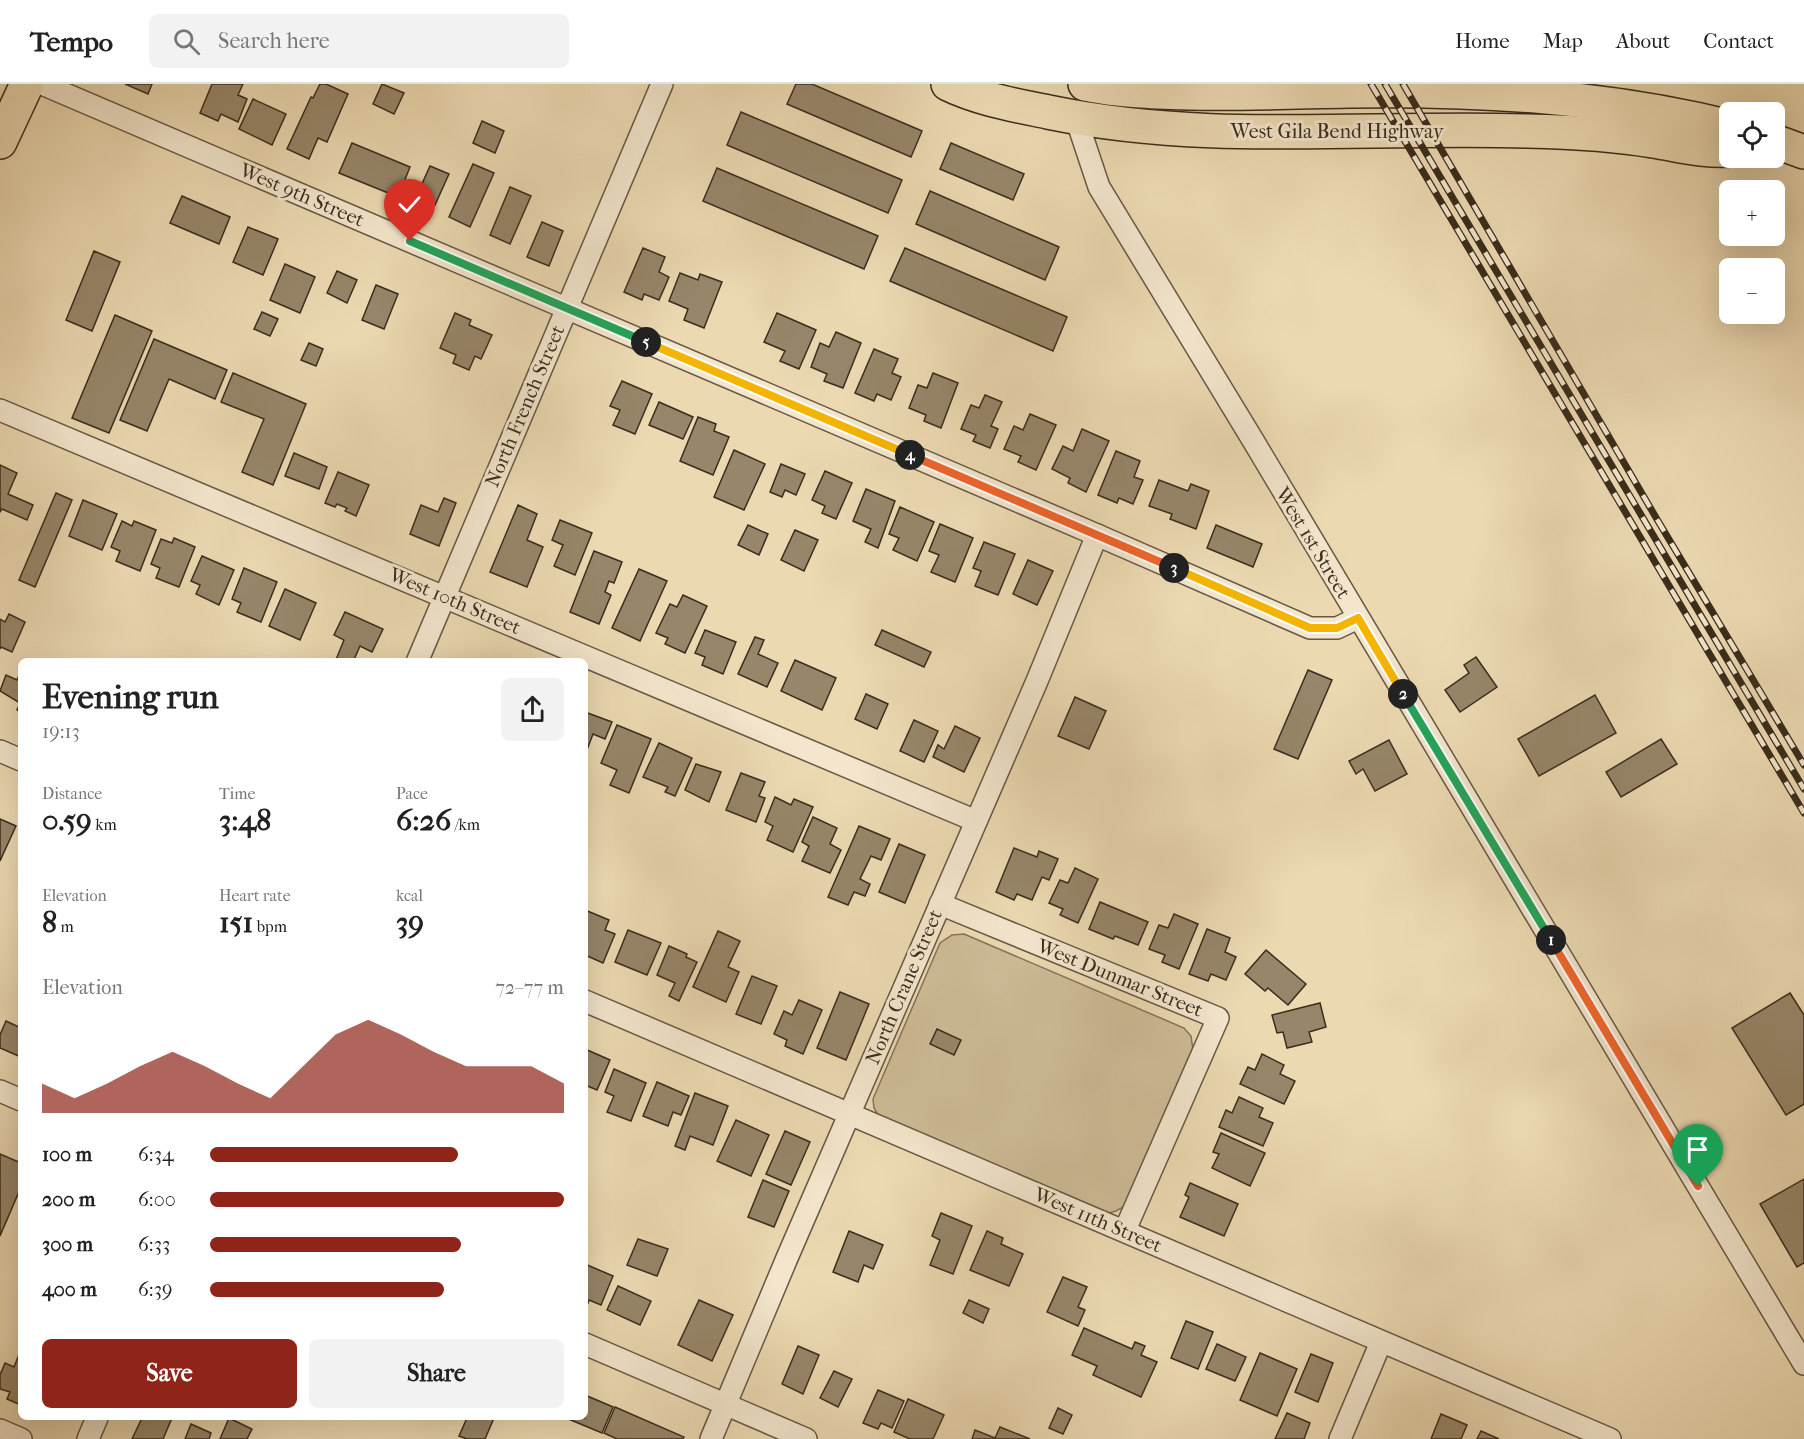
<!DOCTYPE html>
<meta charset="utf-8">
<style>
:root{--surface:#fff;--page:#f2f2f2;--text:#222;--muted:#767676;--line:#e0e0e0;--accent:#8f2418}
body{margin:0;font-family:"IM FELL French Canon",serif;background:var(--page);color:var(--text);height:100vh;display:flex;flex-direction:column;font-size:22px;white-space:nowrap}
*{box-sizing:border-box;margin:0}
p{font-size:20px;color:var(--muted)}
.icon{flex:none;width:33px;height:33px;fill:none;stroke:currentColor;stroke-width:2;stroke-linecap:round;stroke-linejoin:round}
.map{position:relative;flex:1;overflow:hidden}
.drawer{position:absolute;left:18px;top:574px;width:570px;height:762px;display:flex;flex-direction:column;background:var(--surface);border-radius:9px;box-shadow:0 6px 24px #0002}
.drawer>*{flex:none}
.fabs{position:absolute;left:1719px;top:18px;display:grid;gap:12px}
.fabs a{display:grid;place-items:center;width:66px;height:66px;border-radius:9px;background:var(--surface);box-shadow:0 6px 24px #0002;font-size:30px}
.pin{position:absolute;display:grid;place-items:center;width:51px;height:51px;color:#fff;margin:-62px -26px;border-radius:50% 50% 50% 0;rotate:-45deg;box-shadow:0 0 6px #0007}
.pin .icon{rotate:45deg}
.km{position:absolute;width:30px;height:30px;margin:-15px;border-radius:50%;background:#222;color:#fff;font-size:16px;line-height:30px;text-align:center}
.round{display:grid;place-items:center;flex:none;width:63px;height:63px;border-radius:9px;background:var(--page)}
.headline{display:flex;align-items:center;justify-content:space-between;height:102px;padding:0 24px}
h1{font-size:33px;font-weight:700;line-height:45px}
.metrics{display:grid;grid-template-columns:repeat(3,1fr);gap:9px;height:102px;padding:6px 24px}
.metrics div{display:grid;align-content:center}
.metrics b{font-size:30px;font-weight:700}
.metrics small{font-size:16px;font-weight:400}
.metrics p{font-size:16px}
.chart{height:168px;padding:12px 24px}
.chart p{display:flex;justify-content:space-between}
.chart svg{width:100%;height:108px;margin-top:6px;fill:var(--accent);opacity:.7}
.button{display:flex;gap:12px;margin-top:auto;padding:12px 24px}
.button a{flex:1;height:69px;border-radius:9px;background:var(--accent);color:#fff;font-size:24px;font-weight:700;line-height:69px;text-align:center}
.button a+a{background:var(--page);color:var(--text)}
ul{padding:0 24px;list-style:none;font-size:20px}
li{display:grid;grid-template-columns:96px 72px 1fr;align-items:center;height:45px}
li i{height:15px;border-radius:8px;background:var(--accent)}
header{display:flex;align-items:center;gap:36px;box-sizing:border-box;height:84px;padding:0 30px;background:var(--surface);border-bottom:2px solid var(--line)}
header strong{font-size:28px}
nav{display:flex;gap:33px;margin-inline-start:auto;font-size:21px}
.search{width:420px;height:54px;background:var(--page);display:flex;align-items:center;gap:15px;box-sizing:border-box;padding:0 21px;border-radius:9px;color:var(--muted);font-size:22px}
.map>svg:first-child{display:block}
.green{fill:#cebc98;stroke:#84745a;stroke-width:1.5}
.building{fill:#97866a;stroke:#3a2d1c;stroke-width:1.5}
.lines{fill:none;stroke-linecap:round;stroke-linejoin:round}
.minor-casing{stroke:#665842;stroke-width:24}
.primary-casing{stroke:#3a2d1c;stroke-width:36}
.minor{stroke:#f3e6cd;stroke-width:21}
.primary{stroke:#ecd9b2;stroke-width:33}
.rail-casing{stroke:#3a2d1c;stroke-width:7}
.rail{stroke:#f3e6cd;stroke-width:4.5;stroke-dasharray:14;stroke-linecap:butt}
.split-1-casing{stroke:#fff;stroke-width:12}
.split-2-casing{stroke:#fff;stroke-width:12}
.split-3-casing{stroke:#fff;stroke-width:12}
.split-4-casing{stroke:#fff;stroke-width:12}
.split-5-casing{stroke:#fff;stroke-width:12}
.split-6-casing{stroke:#fff;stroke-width:12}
.split-1{stroke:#f0652b;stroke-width:8}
.split-2{stroke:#22a559;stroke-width:8}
.split-3{stroke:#f5b400;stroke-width:8}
.split-4{stroke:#f0652b;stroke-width:8}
.split-5{stroke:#f5b400;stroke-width:8}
.split-6{stroke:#22a559;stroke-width:8}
.labels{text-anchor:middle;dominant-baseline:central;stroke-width:6;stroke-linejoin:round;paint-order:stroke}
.street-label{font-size:20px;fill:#3a2d1c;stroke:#f3e6cd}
</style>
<header>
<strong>Tempo</strong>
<div class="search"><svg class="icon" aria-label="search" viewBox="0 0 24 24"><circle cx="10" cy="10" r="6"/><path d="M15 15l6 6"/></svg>Search here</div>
<nav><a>Home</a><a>Map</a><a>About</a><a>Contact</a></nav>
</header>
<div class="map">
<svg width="1804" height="1355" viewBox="0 0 1804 1355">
<rect width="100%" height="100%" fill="#ecd9b2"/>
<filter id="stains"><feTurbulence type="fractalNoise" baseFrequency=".00333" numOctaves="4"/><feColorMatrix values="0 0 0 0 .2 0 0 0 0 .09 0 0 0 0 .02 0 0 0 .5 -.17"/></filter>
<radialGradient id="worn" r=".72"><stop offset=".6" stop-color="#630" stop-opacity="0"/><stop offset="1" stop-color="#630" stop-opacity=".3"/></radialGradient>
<path class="green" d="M964 850 1184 944 1191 952 1193 966 1125 1122 1116 1127 1106 1130 880 1034 874 1024 873 1015 940 859 952 851Z"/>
<g class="building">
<path d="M125 0H152L148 10Z"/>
<path d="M212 0H243L238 11 247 15 238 38 221 30 218 37 200 29Z"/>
<path d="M320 0H326L348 10 327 58 318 54 309 75 287 65 311 13 313 14Z"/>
<path d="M382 0 404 9 394 30 373 20Z"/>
<path d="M796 0H812L922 47 911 73 787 20Z"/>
<path d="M253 15 286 30 272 61 239 45Z"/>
<path d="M741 28 902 96 888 129 727 61Z"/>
<path d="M482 37 504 47 495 69 473 59Z"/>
<path d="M352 59 410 83 398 113 339 89Z"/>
<path d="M951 59 1024 90 1013 116 940 85Z"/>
<path d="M473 80 494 89 470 143 449 133Z"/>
<path d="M430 82 449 90 435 121 416 113Z"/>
<path d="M717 84 878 152 864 185 703 117Z"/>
<path d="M510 103 531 112 510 160 490 151Z"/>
<path d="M930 107 1059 163 1045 196 916 140Z"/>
<path d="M182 112 230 133 219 160 170 139Z"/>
<path d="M542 138 563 147 549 182 527 173Z"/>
<path d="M248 143 278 155 263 191 233 178Z"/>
<path d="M643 164 665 173 659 188 669 193 659 216 644 210 642 216 624 208Z"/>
<path d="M905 164 1067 233 1053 267 890 197Z"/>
<path d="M94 167 120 178 92 247 66 236Z"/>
<path d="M285 180 315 193 300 229 270 216Z"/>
<path d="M337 187 357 196 347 219 327 209Z"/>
<path d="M680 189 698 196 700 190 722 198 704 244 684 236 688 225 669 217Z"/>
<path d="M376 201 398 210 384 245 362 236Z"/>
<path d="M262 228 278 235 270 252 254 245Z"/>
<path d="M455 229 471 236 469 241 492 251 481 275 475 272 469 286 453 279 456 271 440 264Z"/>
<path d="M777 229 816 246 799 285 780 277 785 267 764 258Z"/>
<path d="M115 231 152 247 109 349 72 334Z"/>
<path d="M836 248 861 259 843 304 824 297 827 290 811 283 820 259 829 263Z"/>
<path d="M154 255 227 286 215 315 169 295 147 347 120 336Z"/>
<path d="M309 259 323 265 316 282 301 276Z"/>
<path d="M874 265 898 275 892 289 901 293 891 316 877 310 874 317 855 309Z"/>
<path d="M233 289 306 320 273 401 242 388 264 335 221 318Z"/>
<path d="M933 289 958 299 941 344 924 337 926 331 909 324 918 301 927 304Z"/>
<path d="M622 297 652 310 635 350 613 341 620 326 610 322Z"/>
<path d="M985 311 1002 318 991 342 998 345 990 364 973 357 976 351 961 345 971 321 979 324Z"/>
<path d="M659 318 693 333 683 355 649 341Z"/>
<path d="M1030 330 1056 341 1036 386 1018 378 1021 372 1004 365 1014 342 1023 346Z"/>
<path d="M698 333 716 340 714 347 729 353 713 391 680 377Z"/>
<path d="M1082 345 1109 357 1086 408 1068 399 1070 394 1052 385 1063 362 1073 367Z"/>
<path d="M734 366 765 380 744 426 714 413Z"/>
<path d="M1116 367 1140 377 1134 393 1143 396 1133 420 1119 414 1117 419 1098 411Z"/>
<path d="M294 369 327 383 319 405 285 392Z"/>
<path d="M781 380 805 390 796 411 785 406 782 413 770 408Z"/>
<path d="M0 381 17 389 8 410 33 421 27 436 2 425 0 428Z"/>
<path d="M825 387 852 399 836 435 822 429 825 422 812 416Z"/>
<path d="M338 388 369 401 356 432 345 427 347 424 337 420 335 423 325 419Z"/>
<path d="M1159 396 1188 407 1191 400 1209 407 1196 445 1170 435 1172 430 1149 422Z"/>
<path d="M866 405 895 417 878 464 865 458 871 445 853 437Z"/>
<path d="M56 409 72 416 35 503 19 496Z"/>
<path d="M444 414 456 419 439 462 410 450 421 421 438 428Z"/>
<path d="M83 416 117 430 102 466 69 452Z"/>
<path d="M518 421 537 430 527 456 543 463 527 503 490 488Z"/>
<path d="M900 423 934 438 917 477 893 466 899 454 889 450Z"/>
<path d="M560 436 592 449 575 491 554 482 563 461 552 456Z"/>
<path d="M122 437 132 442 134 437 156 446 140 487 116 477 120 467 111 463Z"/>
<path d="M940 440 973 454 955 498 931 488 939 471 929 467Z"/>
<path d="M748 441 768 450 759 471 738 461Z"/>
<path d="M1216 441 1262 460 1253 483 1207 464Z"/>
<path d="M795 446 818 456 804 487 781 476Z"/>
<path d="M174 454 195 463 179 503 156 494 160 484 151 480 161 455 172 459Z"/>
<path d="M984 458 1015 470 998 511 975 502 981 487 973 484Z"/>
<path d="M594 467 622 478 614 499 609 497 605 508 611 511 599 540 570 528Z"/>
<path d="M202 472 234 486 219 521 196 510 200 501 191 497Z"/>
<path d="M1028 476 1053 487 1037 521 1013 510Z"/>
<path d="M244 484 277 498 261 538 237 528 241 519 232 515Z"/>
<path d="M639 485 667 497 640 557 612 544Z"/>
<path d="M285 505 316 519 300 556 269 542Z"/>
<path d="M683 511 707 522 685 569 665 560 668 554 656 549 670 520 677 523Z"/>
<path d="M345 528 383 545 372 568 360 562 353 578H335L344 556 334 551Z"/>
<path d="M9 530 25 538 12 568 1 563 0 565V535L5 538Z"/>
<path d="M705 546 736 558 723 590 702 581 705 573 695 569Z"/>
<path d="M882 546 931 568 924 583 875 561Z"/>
<path d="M755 553 764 556 758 570 778 579 767 603 738 590Z"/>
<path d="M1476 573 1497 603 1460 628 1445 606 1469 589 1464 581Z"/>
<path d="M795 576 836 594 822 626 781 607Z"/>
<path d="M1308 586 1332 596 1298 675 1274 665Z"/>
<path d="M20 589H21V628L17 626 20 619 0 607 6 591 17 596Z"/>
<path d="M866 610 888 620 877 645 855 635Z"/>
<path d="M1595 611 1616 649 1539 692 1518 655Z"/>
<path d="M1075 613 1106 627 1089 665 1058 652Z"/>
<path d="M585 628 612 638 605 655 593 650 585 671Z"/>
<path d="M914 636 938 647 924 678 900 667Z"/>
<path d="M617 641 651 655 629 709 610 701 617 686 601 679Z"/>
<path d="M955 642 980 654 964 688 933 673 938 661 944 665Z"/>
<path d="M1661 655 1677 680 1621 713 1606 688Z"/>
<path d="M1389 656 1407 690 1375 707 1363 685 1356 690 1349 677Z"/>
<path d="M659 659 692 674 675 712 665 708 668 703 643 693Z"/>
<path d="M696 680 721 688 709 718 685 706Z"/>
<path d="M741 689 765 698 759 712 765 714 756 738 726 726Z"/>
<path d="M775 713 791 721 794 715 813 723 793 768 767 756 773 742 765 738Z"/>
<path d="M813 733 837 744 830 760 841 766 830 789 802 777 809 762 802 758Z"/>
<path d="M0 735 16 742 0 777Z"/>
<path d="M859 742 890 755 881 776 871 772 860 795 870 800 865 812 854 808 848 821 828 813Z"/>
<path d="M899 760 925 771 905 819 879 808Z"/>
<path d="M1014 764 1037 773 1039 767 1058 775 1049 796 1042 793 1032 816 1017 810 1014 816 996 808Z"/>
<path d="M1075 784 1098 795 1078 839 1060 831 1063 825 1049 819 1060 796 1068 799Z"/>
<path d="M1100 818 1148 838 1138 861 1115 852 1113 855 1089 845Z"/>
<path d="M585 826 609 836 605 846 615 850 603 879 585 871Z"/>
<path d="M1174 830 1198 840 1179 885 1162 878 1165 871 1149 865 1159 841 1168 844Z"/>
<path d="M1207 845 1230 854 1225 868 1236 873 1226 896 1211 890 1208 897 1189 890Z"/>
<path d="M628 846 661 859 647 891 615 878Z"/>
<path d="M718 847 740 857 728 883 739 888 726 918 693 903Z"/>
<path d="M669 862 687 870 686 873 697 878 679 917 669 912 675 899 657 891Z"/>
<path d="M1266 866 1306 900 1288 921 1268 904 1265 907 1245 890Z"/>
<path d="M752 892 777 902 761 940 736 930Z"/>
<path d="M840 908 869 920 846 976 817 964Z"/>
<path d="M1790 909 1804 931V1020L1786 1031 1732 944Z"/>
<path d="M799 916 822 926 803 970 785 962 787 956 774 950 784 927 792 931Z"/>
<path d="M1320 919 1326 943 1309 948 1312 958 1287 964 1283 948 1277 949 1272 931Z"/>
<path d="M6 937 21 944V973L0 964V951Z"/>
<path d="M937 945 961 956 954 971 930 960Z"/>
<path d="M585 965 610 976 597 1006 585 1001Z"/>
<path d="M1262 970 1284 981 1280 990 1295 997 1284 1020 1240 1000 1248 983 1255 986Z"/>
<path d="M614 985 646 999 631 1037 607 1028 614 1012 605 1008Z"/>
<path d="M657 998 689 1012 681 1031 673 1028 668 1042 643 1032Z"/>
<path d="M695 1009 728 1022 713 1061 690 1052 685 1066 675 1062Z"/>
<path d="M1239 1013 1263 1024 1259 1033 1273 1039 1263 1062 1219 1043 1226 1026 1232 1029Z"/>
<path d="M736 1036 769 1051 751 1092 717 1077Z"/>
<path d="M785 1047 810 1058 791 1101 766 1090Z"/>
<path d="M1221 1049 1265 1069 1250 1102 1212 1084 1219 1070 1213 1068Z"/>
<path d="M0 1070 21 1079V1103L0 1152Z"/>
<path d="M1804 1095V1179L1797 1183 1760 1120Z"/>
<path d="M763 1096 789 1107 774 1143 748 1133Z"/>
<path d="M1190 1099 1238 1120 1224 1152 1180 1133 1189 1113 1185 1111Z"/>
<path d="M941 1129 972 1142 953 1190 930 1181 940 1156 932 1152Z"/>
<path d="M849 1147 883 1161 873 1185 864 1181 858 1198 833 1188Z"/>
<path d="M987 1147 1003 1154 1001 1160 1023 1170 1009 1202 970 1186Z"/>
<path d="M638 1155 668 1165 657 1192 627 1181Z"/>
<path d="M585 1180 613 1192 601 1221 589 1216 588 1219 585 1218Z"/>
<path d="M1063 1193 1087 1203 1078 1223 1085 1226 1078 1242 1047 1228Z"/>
<path d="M618 1202 651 1217 640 1241 607 1226Z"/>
<path d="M699 1216 733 1231 712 1277 678 1261Z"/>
<path d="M969 1216 989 1225 983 1239 963 1229Z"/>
<path d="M1186 1237 1213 1248 1198 1285 1171 1274Z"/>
<path d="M1084 1244 1132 1265 1135 1258 1145 1262 1141 1271 1157 1278 1141 1313 1093 1291 1097 1282 1072 1271Z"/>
<path d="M1217 1260 1246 1273 1235 1297 1206 1285Z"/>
<path d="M798 1262 819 1271 803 1310 782 1300Z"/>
<path d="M20 1268 21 1269V1321L7 1315 10 1308 0 1305V1291L5 1279 14 1283Z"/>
<path d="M1260 1269 1297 1285 1277 1332 1240 1316Z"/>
<path d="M1311 1270 1333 1279 1318 1318 1295 1308Z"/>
<path d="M834 1287 852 1295 838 1323 820 1314Z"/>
<path d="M878 1306 904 1317 892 1344 881 1339 878 1345 863 1339Z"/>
<path d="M585 1311 613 1323 602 1349 566 1334H585Z"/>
<path d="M908 1315 944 1331 933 1355H910L894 1348Z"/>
<path d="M615 1323 684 1353 683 1355H617L604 1349Z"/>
<path d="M1058 1324 1072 1331 1063 1350 1049 1344Z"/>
<path d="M1287 1329 1310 1339 1304 1355H1275Z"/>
<path d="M1441 1330 1467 1341 1461 1355H1431Z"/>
<path d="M142 1334H172L163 1355H132Z"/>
<path d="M229 1334 252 1345 247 1355H220Z"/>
<path d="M467 1334H494L485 1355H467L459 1352Z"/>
<path d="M191 1340 211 1349 209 1355H185Z"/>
<path d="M1000 1343 1030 1355H972L975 1346 995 1354Z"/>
<path d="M1481 1347 1499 1355H1477Z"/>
</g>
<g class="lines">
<defs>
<g id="minor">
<path d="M42 0 1097 451 1310 544H1337L1358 534"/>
<path d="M1076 34 1099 103 1254 358 1804 1280"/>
<path d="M0 326 976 737"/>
<path d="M417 578 662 0"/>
<path d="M0 667 21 676"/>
<path d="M940 820 1218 934 1125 1146"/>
<path d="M585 917 1610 1355"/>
<path d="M0 1007 21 1016"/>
<path d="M585 1260 806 1355"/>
<path d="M0 1346 21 1355"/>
<path d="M88 1355 97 1334"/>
<path d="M711 1355 787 1174 1037 597 1097 451"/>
<path d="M1340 1355 1381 1258"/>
</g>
<g id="primary">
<path d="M948 0C979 15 1014 21 1048 28 1206 61 1367 42 1527 47 1569 48 1612 50 1653 57 1679 61 1704 68 1730 66"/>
<path d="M1085 0C1119 7 1155 8 1189 9 1243 10 1296 8 1349 7 1476 5 1606 12 1730 43"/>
<path d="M1774 57 1804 68"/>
<path d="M0 58 27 0"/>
</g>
</defs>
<use href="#minor" class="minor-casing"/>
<use href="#primary" class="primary-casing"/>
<use href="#minor" class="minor"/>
<use href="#primary" class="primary"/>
<defs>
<g id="rail">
<path d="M1371 0 1804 729"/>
<path d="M1385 0 1804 705"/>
<path d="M1403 0 1658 437 1804 681"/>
</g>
</defs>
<use href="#rail" class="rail-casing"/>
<use href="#rail" class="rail"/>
</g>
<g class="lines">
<defs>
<path id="split-1" d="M1551 856 1698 1102"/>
<path id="split-2" d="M1403 610 1551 856"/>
<path id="split-3" d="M1174 484 1310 544H1337L1358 534 1403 610"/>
<path id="split-4" d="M910 371 1174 484"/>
<path id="split-5" d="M646 258 910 371"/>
<path id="split-6" d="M410 157 646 258"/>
</defs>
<use href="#split-1" class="split-1-casing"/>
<use href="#split-2" class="split-2-casing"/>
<use href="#split-3" class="split-3-casing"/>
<use href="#split-4" class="split-4-casing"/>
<use href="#split-5" class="split-5-casing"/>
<use href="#split-6" class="split-6-casing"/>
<use href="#split-1" class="split-1"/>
<use href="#split-2" class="split-2"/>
<use href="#split-3" class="split-3"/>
<use href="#split-4" class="split-4"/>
<use href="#split-5" class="split-5"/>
<use href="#split-6" class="split-6"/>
</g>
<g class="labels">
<g class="street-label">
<text x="1337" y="47">West Gila Bend Highway</text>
<text transform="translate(302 111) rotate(23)">West 9th Street</text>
<text transform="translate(525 322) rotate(-67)">North French Street</text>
<text transform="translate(1313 459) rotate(59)">West 1st Street</text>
<text transform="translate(455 517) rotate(23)">West 10th Street</text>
<text transform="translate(1120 894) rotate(22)">West Dunmar Street</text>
<text transform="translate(904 903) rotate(-67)">North Crane Street</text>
<text transform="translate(1098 1136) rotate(23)">West 11th Street</text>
</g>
</g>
<rect width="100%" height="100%" filter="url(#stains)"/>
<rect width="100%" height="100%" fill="url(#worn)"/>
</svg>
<div class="fabs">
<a><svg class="icon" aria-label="locate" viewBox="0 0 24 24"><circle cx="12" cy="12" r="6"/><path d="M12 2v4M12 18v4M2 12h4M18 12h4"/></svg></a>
<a>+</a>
<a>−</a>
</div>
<div class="pin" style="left:1698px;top:1102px;background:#1e9e55"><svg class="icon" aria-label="arrive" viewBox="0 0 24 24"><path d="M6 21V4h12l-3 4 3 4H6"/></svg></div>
<div class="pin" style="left:410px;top:157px;background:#d93025"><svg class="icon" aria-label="check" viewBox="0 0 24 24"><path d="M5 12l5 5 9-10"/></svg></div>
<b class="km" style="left:1551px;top:856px">1</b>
<b class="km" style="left:1403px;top:610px">2</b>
<b class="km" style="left:1174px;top:484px">3</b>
<b class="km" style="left:910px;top:371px">4</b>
<b class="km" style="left:646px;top:258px">5</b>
<section class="drawer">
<div class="headline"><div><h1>Evening run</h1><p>19:13</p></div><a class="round"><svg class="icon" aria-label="share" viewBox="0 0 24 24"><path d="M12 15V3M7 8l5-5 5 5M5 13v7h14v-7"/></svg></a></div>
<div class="metrics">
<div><p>Distance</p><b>0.59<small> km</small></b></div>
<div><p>Time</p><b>3:48</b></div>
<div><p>Pace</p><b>6:26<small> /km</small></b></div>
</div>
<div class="metrics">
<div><p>Elevation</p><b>8<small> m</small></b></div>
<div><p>Heart rate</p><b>151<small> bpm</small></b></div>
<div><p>kcal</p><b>39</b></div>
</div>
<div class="chart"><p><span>Elevation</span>72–77 m</p>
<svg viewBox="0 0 160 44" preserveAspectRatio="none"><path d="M0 44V32L10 38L20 32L30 25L40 19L50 25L60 32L70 38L80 25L90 12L100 6L110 12L120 19L130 25L140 25L150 25L160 32V44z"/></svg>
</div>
<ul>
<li><b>100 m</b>6:34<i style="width:70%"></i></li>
<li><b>200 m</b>6:00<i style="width:100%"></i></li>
<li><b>300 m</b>6:33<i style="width:71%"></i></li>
<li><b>400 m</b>6:39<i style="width:66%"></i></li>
</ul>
<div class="button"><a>Save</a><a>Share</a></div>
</section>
</div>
